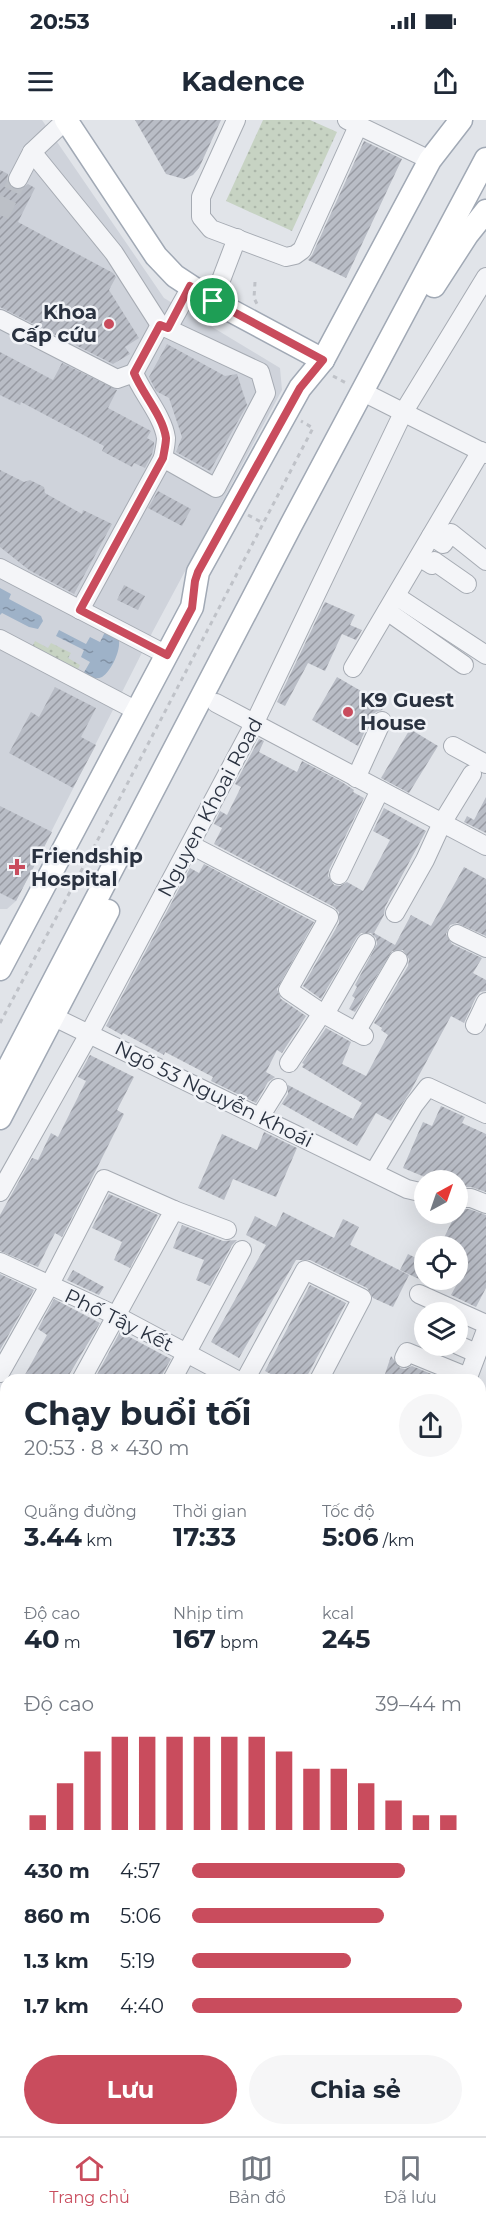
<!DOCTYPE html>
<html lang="vi">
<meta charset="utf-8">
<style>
:root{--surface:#fff;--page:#f6f6f7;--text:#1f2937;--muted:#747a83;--line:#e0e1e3;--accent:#c94c5d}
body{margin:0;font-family:Montserrat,sans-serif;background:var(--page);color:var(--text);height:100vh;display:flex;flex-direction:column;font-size:22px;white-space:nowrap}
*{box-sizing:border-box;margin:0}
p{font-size:20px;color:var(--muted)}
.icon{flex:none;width:33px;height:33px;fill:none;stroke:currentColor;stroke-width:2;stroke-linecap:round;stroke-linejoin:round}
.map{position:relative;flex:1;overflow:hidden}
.details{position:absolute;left:0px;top:1254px;width:486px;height:762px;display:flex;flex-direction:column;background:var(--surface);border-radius:18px 18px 0 0;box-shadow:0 6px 24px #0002}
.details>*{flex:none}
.needle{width:39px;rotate:40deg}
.tools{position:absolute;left:414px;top:1050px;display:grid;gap:12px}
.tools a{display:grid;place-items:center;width:54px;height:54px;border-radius:50%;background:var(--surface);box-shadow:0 6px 24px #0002;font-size:30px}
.pin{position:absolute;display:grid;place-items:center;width:51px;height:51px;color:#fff;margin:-26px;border:3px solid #fff;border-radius:50%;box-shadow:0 2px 6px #0007}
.round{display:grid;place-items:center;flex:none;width:63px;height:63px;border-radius:32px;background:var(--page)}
.summary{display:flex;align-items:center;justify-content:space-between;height:102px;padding:0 24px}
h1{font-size:33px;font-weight:700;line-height:45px}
.figures{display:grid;grid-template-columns:repeat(3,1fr);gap:9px;height:102px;padding:6px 24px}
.figures div{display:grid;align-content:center}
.figures b{font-size:26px;font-weight:700}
.figures small{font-size:16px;font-weight:400}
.figures p{font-size:16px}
.chart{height:168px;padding:12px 24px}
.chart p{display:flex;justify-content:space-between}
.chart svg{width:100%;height:108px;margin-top:6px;stroke:var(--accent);stroke-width:6}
.button{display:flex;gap:12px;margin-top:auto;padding:12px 24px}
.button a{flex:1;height:69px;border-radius:36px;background:var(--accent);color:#fff;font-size:24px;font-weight:700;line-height:69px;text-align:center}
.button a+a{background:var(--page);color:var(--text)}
ul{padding:0 24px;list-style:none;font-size:20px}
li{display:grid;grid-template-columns:96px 72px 1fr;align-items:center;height:45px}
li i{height:15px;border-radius:8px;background:var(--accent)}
.status{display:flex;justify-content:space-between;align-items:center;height:42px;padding:0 30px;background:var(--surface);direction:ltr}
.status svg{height:16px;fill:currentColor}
header{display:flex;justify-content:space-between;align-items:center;height:78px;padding:0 24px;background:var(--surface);font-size:27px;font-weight:700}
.menu{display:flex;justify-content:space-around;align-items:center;height:84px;border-top:2px solid var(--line);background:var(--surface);font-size:16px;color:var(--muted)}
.menu a{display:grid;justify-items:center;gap:3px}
.menu .on{color:var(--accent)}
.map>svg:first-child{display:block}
.built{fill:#cfd3db}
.grass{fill:url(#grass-dots)}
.water{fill:url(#water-ripples)}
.building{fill:url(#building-hatch)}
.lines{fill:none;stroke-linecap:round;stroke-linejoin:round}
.minor-tunnel{stroke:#bcc0c7;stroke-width:18;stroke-dasharray:18 9;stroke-linecap:butt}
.minor-casing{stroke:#a6abb3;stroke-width:20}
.major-casing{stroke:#a1a9b5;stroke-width:25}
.path{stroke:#bfc2c8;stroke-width:3;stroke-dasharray:4.5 4.5;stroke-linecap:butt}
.minor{stroke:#f4f5f8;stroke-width:18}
.major{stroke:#fff;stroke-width:22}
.route-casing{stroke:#fff;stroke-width:12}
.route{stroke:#c94c5d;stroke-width:8}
.poi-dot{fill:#c94c5d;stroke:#f1f3f7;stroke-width:2}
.labels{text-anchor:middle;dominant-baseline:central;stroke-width:5;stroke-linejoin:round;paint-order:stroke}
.poi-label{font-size:20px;font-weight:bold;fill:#2a3240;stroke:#f1f3f7;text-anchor:start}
.street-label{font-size:20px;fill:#2a3240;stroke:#f1f3f7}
</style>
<div class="status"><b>20:53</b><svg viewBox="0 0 49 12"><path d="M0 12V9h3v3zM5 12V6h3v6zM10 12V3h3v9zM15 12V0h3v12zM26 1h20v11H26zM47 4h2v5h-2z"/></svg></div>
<header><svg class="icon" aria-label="menu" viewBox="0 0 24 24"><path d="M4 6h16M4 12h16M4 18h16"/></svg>Kadence<svg class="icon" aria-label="share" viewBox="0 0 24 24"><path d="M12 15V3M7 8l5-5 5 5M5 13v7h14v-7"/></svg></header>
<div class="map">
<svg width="486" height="2016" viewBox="0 0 486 2016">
<defs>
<pattern id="grass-dots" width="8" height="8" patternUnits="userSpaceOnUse" patternTransform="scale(1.5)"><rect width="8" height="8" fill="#c7d3c3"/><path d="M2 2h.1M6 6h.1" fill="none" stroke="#abb6a9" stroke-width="1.8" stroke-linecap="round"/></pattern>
<pattern id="water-ripples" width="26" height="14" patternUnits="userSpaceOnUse" patternTransform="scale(1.5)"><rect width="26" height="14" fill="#9eb2c8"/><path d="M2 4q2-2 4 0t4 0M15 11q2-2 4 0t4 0" fill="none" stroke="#8191a4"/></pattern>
<pattern id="building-hatch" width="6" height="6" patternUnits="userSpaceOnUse" patternTransform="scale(1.5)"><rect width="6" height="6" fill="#b9bdc6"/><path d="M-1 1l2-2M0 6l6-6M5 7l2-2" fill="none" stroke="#979aa2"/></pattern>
</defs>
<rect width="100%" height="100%" fill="#e1e4e9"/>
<path class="built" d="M0 0H42L164 178 280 248 282 270 153 511 16 781 7 789H0Z"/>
<g class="grass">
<path d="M263 0H310L337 12 292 111 226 81Z"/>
<path d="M35 521 48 528 51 523 71 533 68 538 80 545 77 551 32 527Z"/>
</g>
<g class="water">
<path d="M0 468 11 474 9 479 41 496 43 501 38 509 29 507 2 493 0 495Z"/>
<path d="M107 508C111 510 116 513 118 517 123 527 111 552 102 557 96 560 89 557 83 554L90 542 81 537 84 530 56 516 59 510 86 524 90 517 100 522Z"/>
<path d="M486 1595V2016H362L364 2010H480V1610Z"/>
</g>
<g class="building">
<path d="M135 0H221L199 48 193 55 184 59 166 54Z"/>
<path d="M364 21 402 39 346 158 308 140 312 135Z"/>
<path d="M0 50 8 54 7 60 12 69 19 70 28 64 35 68 18 102 113 153 116 157 109 170 139 218 125 227 130 234 113 244 0 187Z"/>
<path d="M167 224 225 256 237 254 247 285 210 351 176 332 182 317 169 278 156 271 149 257Z"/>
<path d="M0 232 53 260 62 243 117 270 108 288 151 311 147 318 154 322V326L152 334 145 348 134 343 132 347 102 331 104 326 21 282 20 285 0 275Z"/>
<path d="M0 350 24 362 30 360 44 367 45 373 82 394 83 390 112 404 74 474 29 450 0 427Z"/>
<path d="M158 371 191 389 182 406 148 388Z"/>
<path d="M124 465 145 476 138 490 117 480Z"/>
<path d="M325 482 355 495 350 505 362 510 356 520 342 514 325 551 308 543 285 586 277 582Z"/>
<path d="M337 557 385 585 382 590 376 592 372 596 358 626 312 600Z"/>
<path d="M55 567 96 588 81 617 96 625 73 668 9 633 31 592 39 597Z"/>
<path d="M410 609 438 626 409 673 381 658Z"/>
<path d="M259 619 264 621 259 632 297 652 302 641 342 662 354 670 353 672 364 678 329 750 328 756 334 765 340 766 347 762 363 771 390 720 373 711 384 688 426 711 385 787 384 795 374 813 395 825 411 795 431 806 464 747 486 759V816L457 803 450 805 446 814 452 824 482 838 473 853 486 860V871L480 872 476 877 464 903 451 896 410 972 391 1001 376 993 357 1026 282 984 276 993 288 974V965L353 999 362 983 302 947 304 944 302 943 326 908 351 922 342 944 366 956 388 915 381 910 382 908 374 903 408 846 409 839 403 830 392 831 355 892 349 889 355 878 352 876 357 867 355 865 377 824 376 818 371 813H361L357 817 321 879 303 866 339 803V792L334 787 214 724 222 708 214 704 220 691 227 695 241 667 235 664Z"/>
<path d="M486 677V713L464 702 467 696 474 700Z"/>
<path d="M0 686 52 712 16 781 0 773Z"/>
<path d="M204 744 314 802 277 869 281 879 306 896 282 933 277 930 266 952 275 957 268 962 256 983 211 961 213 957 165 932 164 935 123 913 122 915 106 906 190 748 199 753Z"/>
<path d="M90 935 134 957 117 990 124 994 94 1054 62 1117 55 1113 38 1147 0 1131V1095L32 1038 38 1040 51 1013 58 1017 86 961 78 957Z"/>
<path d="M441 986 465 997 462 1003 486 1014V1072L471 1067H458V1060H432L403 1048 423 1002 432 1006Z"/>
<path d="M264 1012 297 1028 276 1077 233 1059 224 1080 198 1068 222 1014 257 1030Z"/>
<path d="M109 1074 158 1095 130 1148 114 1140 122 1122 92 1108Z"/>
<path d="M458 1089H469L486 1095V1168L476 1187 451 1175 458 1162V1126H440Z"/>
<path d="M283 1092 334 1118 343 1099 359 1107 350 1125 409 1155 393 1187 373 1178 367 1168 310 1140H296L239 1238 211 1222 266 1125 246 1115 255 1096 276 1107Z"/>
<path d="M182 1105 223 1121 237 1120 232 1125 210 1166 196 1160 204 1140 173 1128Z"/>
<path d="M408 1134 424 1142V1154L421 1160 400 1150Z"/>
<path d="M73 1150 104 1167 99 1175 67 1160Z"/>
<path d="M0 1154 34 1170 0 1230Z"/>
<path d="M310 1165 346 1183 305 1260H282L265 1251Z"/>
<path d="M54 1179 100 1203 66 1260H22L47 1215 38 1209Z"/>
<path d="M120 1212 171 1239 159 1260H94Z"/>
<path d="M391 1236 400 1248 405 1249 412 1246 446 1260H383Z"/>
</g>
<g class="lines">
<path class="minor-tunnel" d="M0 95 18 59"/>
<defs>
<g id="minor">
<path d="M236 0 201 77V97L211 109 286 137 295 135 302 130 358 6"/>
<path d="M347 0 430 40"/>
<path d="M32 32 114 133 160 205 260 252 266 273 216 368 163 338 80 490"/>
<path d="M18 59 32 32 66 0"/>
<path d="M213 181 237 118"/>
<path d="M0 199 117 259 134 253"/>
<path d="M160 205 134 253C142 273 163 296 166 318 166 324 164 332 163 338"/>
<path d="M168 208 191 167"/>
<path d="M363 272 486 334"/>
<path d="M431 416 443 424 451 413 486 441"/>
<path d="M419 437 432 445 434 441 467 464"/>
<path d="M0 448 167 535"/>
<path d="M396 476 486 535"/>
<path d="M387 491 464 545"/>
<path d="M0 519 137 591"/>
<path d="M353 548 481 331"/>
<path d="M216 583 486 726"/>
<path d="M453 626 486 644"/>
<path d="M356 658 382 601"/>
<path d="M191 725 329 797 288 870 322 893 364 916"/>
<path d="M339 755 380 670"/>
<path d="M395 793 425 740 442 703 472 654"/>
<path d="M457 814 486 828"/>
<path d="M325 894 366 823"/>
<path d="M54 897 407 1069 424 1073"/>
<path d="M475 905 486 882"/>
<path d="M356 912 398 840"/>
<path d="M289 943 322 893"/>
<path d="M260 997 278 968"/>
<path d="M374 1052 414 985 428 967 486 994"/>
<path d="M0 1072 89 914 254 604 403 293 486 157"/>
<path d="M458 1078H471L486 1084"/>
<path d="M174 1090 227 1110"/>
<path d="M0 1142 115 1195 237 1260"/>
<path d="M419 1174 486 1204"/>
<path d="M458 1225 476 1233"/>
<path d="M404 1238 407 1232 468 1257"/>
<path d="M0 1253 49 1166 104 1059 174 1090 81 1260"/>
<path d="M172 1260 242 1130"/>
<path d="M245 1260 305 1150 362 1178 319 1260"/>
<path d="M467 1260 486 1210"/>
<path d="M480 1302 486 1305"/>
<path d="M0 1304 6 1307"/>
<path d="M0 1443 6 1445"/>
<path d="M0 1538 6 1540"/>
<path d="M0 1597 6 1599"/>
<path d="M0 1722 6 1725"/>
<path d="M0 1896 6 1883"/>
<path d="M53 2010 77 2016"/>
<path d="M147 2016 149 2010"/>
<path d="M226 2016 227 2010"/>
</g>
<g id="major">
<path d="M66 0 156 136 175 156 213 181 323 240"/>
<path d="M434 166 467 115 486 91"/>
<path d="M0 849 192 487 198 452 300 268 323 240 430 40 461 0"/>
<path d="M0 964 291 405 486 39"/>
<path d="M0 998 108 791"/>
</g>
</defs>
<use href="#minor" class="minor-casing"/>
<use href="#major" class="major-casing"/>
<g class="path">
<path d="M255 162 254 178 257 184"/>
<path d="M333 256 348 264"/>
<path d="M248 395 263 403"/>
<path d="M0 903 111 695 313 308 301 301"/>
</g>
<use href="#minor" class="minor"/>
<use href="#major" class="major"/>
</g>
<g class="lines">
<defs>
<path id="route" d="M190 166 213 181 323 240 300 268 198 452 195 461 192 488 167 535 80 490 163 338C164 332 166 324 166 318 163 296 142 273 134 253L160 205 168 208Z"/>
</defs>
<use href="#route" class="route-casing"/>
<use href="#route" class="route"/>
</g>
<g class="poi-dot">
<circle cx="109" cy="204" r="6"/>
<circle cx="348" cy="592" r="6"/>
<path d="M14 738h6v6h6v6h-6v6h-6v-6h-6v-6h6z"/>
</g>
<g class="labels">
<g class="poi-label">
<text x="97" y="192" text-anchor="end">Khoa<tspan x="97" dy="23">Cấp cứu</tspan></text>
<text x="360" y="580">K9 Guest<tspan x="360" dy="23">House</tspan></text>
<text x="31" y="736">Friendship<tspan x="31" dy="23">Hospital</tspan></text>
</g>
<g class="street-label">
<text transform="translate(210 687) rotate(-62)">Nguyen Khoai Road</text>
<text transform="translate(214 974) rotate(26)">Ngõ 53 Nguyễn Khoái</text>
<text transform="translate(119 1200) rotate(26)">Phố Tây Kết</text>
</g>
</g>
</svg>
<div class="tools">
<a><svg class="needle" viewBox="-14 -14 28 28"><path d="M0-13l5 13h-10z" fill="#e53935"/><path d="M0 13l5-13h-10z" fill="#747a83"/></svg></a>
<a><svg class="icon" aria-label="locate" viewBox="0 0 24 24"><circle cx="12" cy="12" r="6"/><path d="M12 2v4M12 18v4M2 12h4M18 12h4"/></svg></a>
<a><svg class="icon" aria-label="layers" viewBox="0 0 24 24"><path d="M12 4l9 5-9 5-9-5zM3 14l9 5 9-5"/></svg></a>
</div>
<div class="pin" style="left:213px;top:181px;background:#1e9e55"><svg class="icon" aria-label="arrive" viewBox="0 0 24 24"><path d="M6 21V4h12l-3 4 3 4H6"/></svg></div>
<section class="details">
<div class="summary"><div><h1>Chạy buổi tối</h1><p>20:53 · 8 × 430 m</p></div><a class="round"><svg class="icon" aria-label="share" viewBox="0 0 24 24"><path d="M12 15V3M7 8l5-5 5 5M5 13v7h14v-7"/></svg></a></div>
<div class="figures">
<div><p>Quãng đường</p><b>3.44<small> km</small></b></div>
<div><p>Thời gian</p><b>17:33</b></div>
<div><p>Tốc độ</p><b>5:06<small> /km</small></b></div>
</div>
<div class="figures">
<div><p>Độ cao</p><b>40<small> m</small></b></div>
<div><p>Nhịp tim</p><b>167<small> bpm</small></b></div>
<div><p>kcal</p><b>245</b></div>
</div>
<div class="chart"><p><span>Độ cao</span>39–44 m</p>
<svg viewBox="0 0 160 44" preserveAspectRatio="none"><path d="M5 44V38M15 44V25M25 44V12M35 44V6M45 44V6M55 44V6M65 44V6M75 44V6M85 44V6M95 44V12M105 44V19M115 44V19M125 44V25M135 44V32M145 44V38M155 44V38"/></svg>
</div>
<ul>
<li><b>430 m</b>4:57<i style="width:79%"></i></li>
<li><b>860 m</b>5:06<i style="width:71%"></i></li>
<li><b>1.3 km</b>5:19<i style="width:59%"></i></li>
<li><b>1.7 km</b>4:40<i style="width:100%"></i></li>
</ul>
<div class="button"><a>Lưu</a><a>Chia sẻ</a></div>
</section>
</div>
<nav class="menu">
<a class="on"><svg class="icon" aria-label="home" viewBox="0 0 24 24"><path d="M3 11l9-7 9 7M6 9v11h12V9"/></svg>Trang chủ</a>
<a><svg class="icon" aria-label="map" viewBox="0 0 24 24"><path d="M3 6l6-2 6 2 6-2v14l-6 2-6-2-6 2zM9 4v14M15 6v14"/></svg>Bản đồ</a>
<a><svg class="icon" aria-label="saved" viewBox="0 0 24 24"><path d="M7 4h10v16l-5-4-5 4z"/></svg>Đã lưu</a>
</nav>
